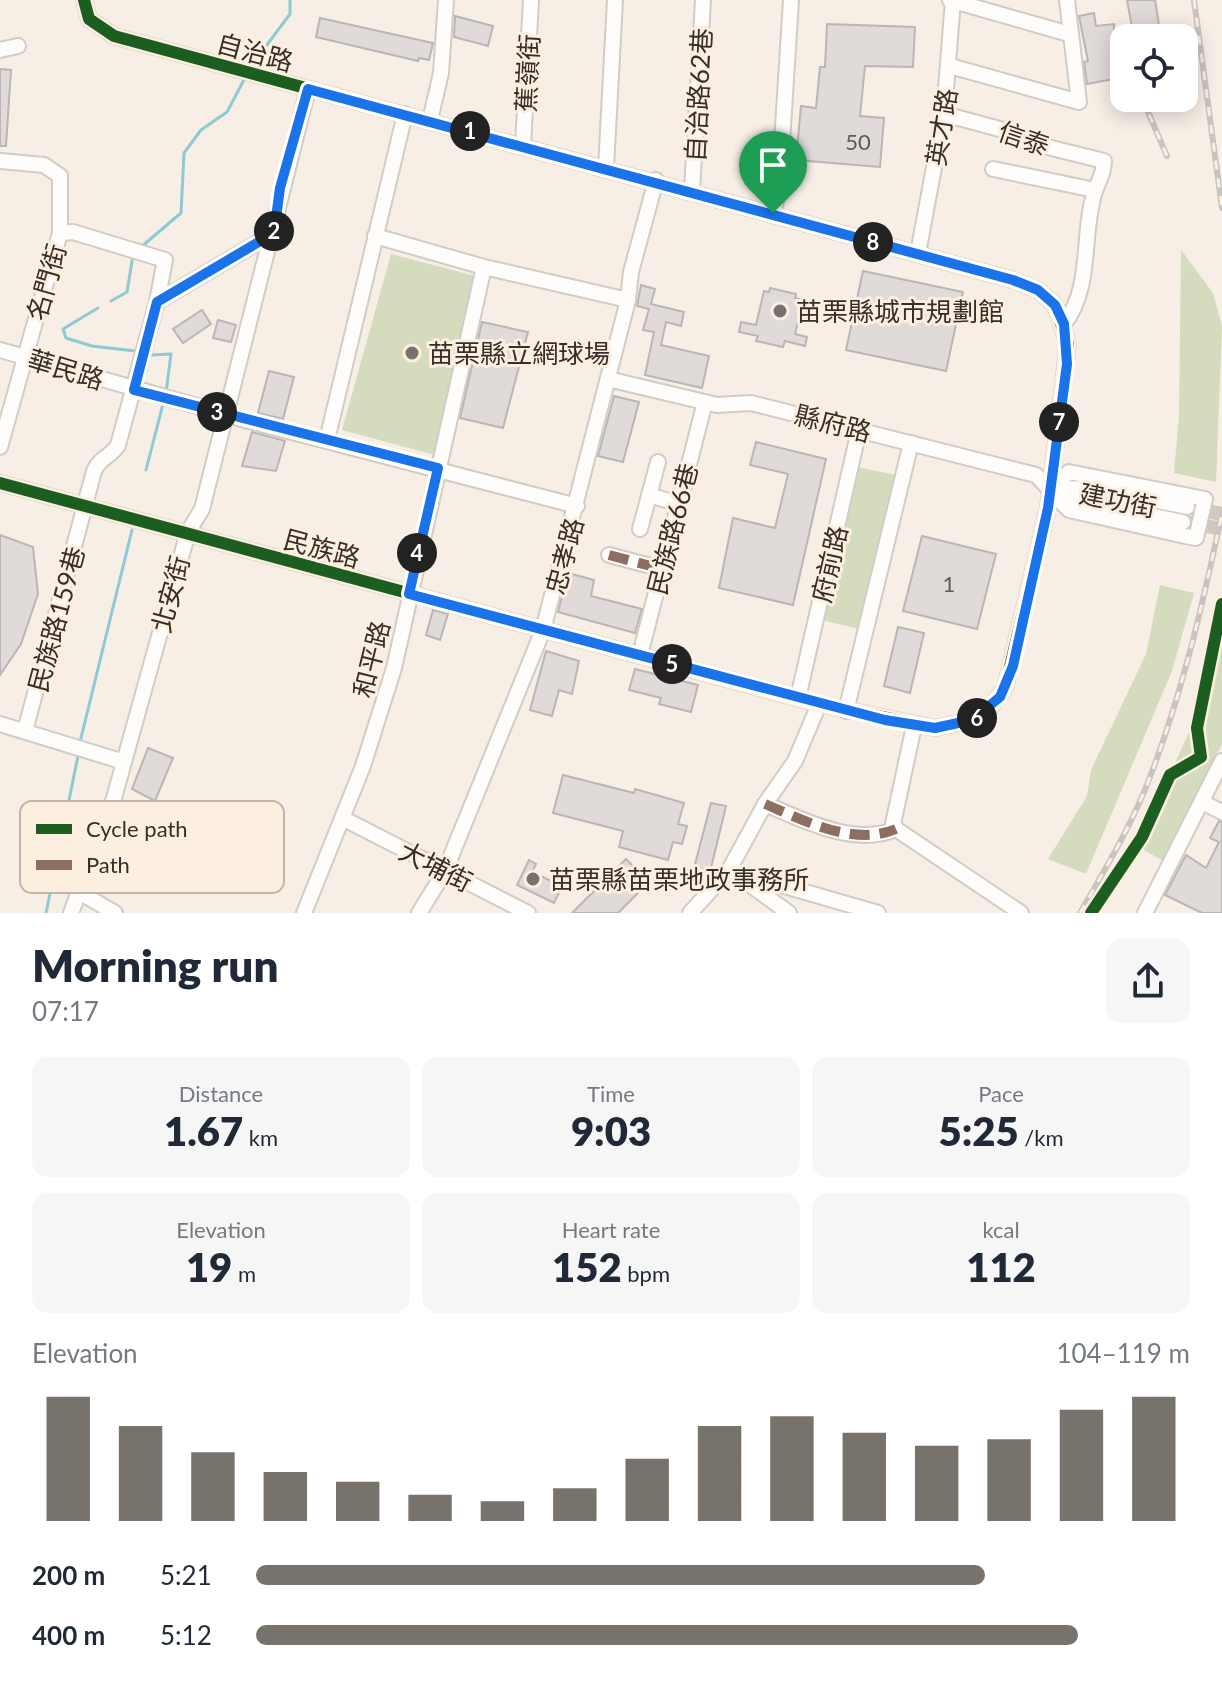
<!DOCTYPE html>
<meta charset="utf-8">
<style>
:root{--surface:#fff;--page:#f6f6f7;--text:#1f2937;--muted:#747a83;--accent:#78726c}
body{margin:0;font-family:Lato,"Noto Sans TC",sans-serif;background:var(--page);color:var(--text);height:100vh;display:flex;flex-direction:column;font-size:30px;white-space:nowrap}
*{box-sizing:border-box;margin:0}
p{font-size:26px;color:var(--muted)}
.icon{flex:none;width:44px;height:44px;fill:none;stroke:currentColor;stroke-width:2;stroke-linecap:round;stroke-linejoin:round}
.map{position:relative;height:913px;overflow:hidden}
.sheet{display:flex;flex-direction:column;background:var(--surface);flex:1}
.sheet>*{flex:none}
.fabs{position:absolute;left:1110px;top:24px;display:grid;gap:16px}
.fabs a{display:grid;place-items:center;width:88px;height:88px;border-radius:16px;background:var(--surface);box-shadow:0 4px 20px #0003;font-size:40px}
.pin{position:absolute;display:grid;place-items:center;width:68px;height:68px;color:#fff;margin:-82px -34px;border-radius:50% 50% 50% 0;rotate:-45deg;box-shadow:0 0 8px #0007}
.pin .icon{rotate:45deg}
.km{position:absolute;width:40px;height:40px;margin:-20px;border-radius:50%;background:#222;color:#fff;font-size:22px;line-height:40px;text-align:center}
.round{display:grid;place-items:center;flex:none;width:84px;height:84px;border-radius:16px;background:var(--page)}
.overview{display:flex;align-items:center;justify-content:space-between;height:136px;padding:0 32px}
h1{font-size:44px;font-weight:800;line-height:60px}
.metrics{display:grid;grid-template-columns:repeat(3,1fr);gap:12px;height:136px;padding:8px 32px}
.metrics div{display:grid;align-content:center;border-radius:16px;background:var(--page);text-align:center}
.metrics b{font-size:40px;font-weight:800}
.metrics small{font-size:22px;font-weight:400}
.metrics p{font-size:22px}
.chart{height:224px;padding:16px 32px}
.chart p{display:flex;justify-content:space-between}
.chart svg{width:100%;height:144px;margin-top:8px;stroke:var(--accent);stroke-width:6}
ul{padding:0 32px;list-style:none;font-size:26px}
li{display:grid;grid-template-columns:128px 96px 1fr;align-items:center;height:60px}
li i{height:20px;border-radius:10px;background:var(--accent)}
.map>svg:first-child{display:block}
.green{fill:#d5dbbd}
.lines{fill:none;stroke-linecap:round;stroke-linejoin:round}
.stream{stroke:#8fc9d3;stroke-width:3}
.building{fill:#e0dad9;stroke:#bab6b5;stroke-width:2}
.minor-tunnel{stroke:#d0c9c0;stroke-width:14;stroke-dasharray:14 7;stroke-linecap:butt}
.minor-casing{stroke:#d2ccc6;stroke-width:18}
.minor{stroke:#fefdfb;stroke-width:14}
.rail-casing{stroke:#c7c4c2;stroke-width:6}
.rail{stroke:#fdefe0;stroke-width:3;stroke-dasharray:9;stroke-linecap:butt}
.quiet{stroke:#8d6e63;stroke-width:10;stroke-dasharray:20 10;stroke-linecap:butt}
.cycleway-casing{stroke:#fdefe0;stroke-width:17}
.cycleway{stroke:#1b5e20;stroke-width:12}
.route-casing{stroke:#fff;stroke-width:16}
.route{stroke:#1a73e8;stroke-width:10}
.poi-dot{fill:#78726c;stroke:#fdefe0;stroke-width:3}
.labels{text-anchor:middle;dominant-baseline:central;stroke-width:6;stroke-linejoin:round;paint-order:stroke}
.number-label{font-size:22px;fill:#605b57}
.street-label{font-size:26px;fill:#342f2a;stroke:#fdefe0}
.poi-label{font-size:26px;fill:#342f2a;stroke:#fdefe0;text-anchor:start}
.key{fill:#fdefe0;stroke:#c1b5a9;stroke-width:2}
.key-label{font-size:22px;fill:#342f2a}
</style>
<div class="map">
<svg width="1222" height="913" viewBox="0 0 1222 913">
<rect width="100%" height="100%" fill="#f7efe6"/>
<g class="green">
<path d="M1181 250 1213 293 1222 326 1216 482 1174 473 1179 416Z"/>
<path d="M391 254 479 277 435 455 342 430Z"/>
<path d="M857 467 900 476 859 629 822 620Z"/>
<path d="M1160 585 1194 593 1172 671 1086 874 1048 859 1087 796 1091 770 1146 654Z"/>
<path d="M1222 603V744L1165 862 1137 846 1191 728Z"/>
</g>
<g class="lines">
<g class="stream">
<path d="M249 69 290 14V0"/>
<path d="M141 247 181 213 184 153 201 130 227 112 246 76"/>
<path d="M111 301 127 292 133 255"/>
<path d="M98 308 63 329 66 338 92 346 135 351"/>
<path d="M151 355 171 354 166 393"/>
<path d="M146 470 164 400"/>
<path d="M80 742 132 530"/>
<path d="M46 913 78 756"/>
</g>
</g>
<g class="building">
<path d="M1127 0H1155L1161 38H1134Z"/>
<path d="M1094 13 1096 26 1114 24V57L1120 56 1124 77 1087 84 1084 62 1088 61 1079 16Z"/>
<path d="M455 16 493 26 488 46 454 37Z"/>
<path d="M320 18 433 43 429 60 419 58 418 61 316 37Z"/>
<path d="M827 24 915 27 913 67 865 66 860 116 884 118 880 167 796 160 801 106 816 108 820 67H825Z"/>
<path d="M0 69 11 70 6 146H0Z"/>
<path d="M863 271 963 292 946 371 846 350Z"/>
<path d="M641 285 655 289 651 304 684 312 681 326 666 322 661 345 709 356 702 388 645 375 654 332 643 330 649 309 637 306Z"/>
<path d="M770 288 796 294 795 298 803 300 795 334 807 337 805 346 785 341 783 347 756 341 758 336 739 332 741 322 756 325 764 291 769 292Z"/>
<path d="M202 310 211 324 183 343 173 329Z"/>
<path d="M218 320 236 325 231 342 213 338Z"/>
<path d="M482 322 528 332 503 428 460 418Z"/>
<path d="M269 371 294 377 283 419 258 413Z"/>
<path d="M614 396 639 402 623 462 598 456Z"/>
<path d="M252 432 285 441 276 471 242 466Z"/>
<path d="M756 442 826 459 793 605 719 588 733 518 775 528 788 474 750 465Z"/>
<path d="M0 535 33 547 38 594 21 644 0 675Z"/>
<path d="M922 536 996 554 977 629 903 611Z"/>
<path d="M568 573 594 580 591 596 642 609 635 633 558 612Z"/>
<path d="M433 610 448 614 440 640 426 635Z"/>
<path d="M898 627 924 633 910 693 884 686Z"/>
<path d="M546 651 579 661 572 694 559 690 552 716 530 710Z"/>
<path d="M635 669 698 685 691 712 659 704 661 698 629 690Z"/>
<path d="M148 748 173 758 155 801 132 789Z"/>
<path d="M563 775 634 793 635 789 684 803 678 824 687 826 682 844 673 842 668 860 619 847 623 831 553 813Z"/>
<path d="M711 803 726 806 710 872 694 868Z"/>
<path d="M1219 821 1222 822V913H1202L1165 895 1186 855 1206 868 1219 842 1210 838Z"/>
<path d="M626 859 649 882 618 913H572Z"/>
<path d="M529 860 536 864 532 872 562 886 554 903 517 885Z"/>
</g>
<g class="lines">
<g class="minor-tunnel">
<path d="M1187 507 1222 514"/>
<path d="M1183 522 1222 529"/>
</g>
<defs>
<g id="minor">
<path d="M950 0 1069 34"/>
<path d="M0 50 18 46"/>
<path d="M950 66 1079 102 1067 0"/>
<path d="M944 114 1007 131 1019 140 1104 161C1104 174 1099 179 1095 191 1081 234 1093 287 1064 324"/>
<path d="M430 120 441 73 446 0"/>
<path d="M523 146 531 0"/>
<path d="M0 161 44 165 60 176V233L0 447"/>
<path d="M606 168 615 0"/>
<path d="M993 169 1095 190"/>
<path d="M692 190 703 0"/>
<path d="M773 213 779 190 791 0"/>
<path d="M60 233 73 232 165 260 157 302"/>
<path d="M375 236 484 267 628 300"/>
<path d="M918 253 944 114 953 0"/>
<path d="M0 350 249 421 577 506"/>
<path d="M608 379 717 405 751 403 1036 475 1069 510 1185 536 1196 538 1205 499 1069 472 1051 489"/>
<path d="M327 440 405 114"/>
<path d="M0 483 819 704 935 728 972 720 987 712 1005 688 1048 508 1068 344 1055 305 1038 290 1013 280 114 36 89 19 84 0"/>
<path d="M1051 489 1093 488 1187 507"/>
<path d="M1055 490 1080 501 1183 522"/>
<path d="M649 495 679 504"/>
<path d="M640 529 658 462"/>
<path d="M609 555 662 569"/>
<path d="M640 655 705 402"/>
<path d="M798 698 859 430"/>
<path d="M846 711 911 443"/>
<path d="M0 724 124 762"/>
<path d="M25 731 94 471C100 457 111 457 118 445L157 302 274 233"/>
<path d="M1202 802 1222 812"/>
<path d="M765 804C803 820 854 847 896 829"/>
<path d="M344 819 528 913"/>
<path d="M896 829 1021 913"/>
<path d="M896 829 893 824 914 726"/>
<path d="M729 870 878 913"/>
<path d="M738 876 789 913"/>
<path d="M79 892 115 913"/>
<path d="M71 913 114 798 188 532 202 509 308 89"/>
<path d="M304 913 363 766 394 668 484 267"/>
<path d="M419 913 445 871 543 630 628 300 631 272 656 180"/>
<path d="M690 913 729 870 765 804 795 761 819 704"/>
<path d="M1145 913 1222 761"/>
</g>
</defs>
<use href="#minor" class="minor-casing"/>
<use href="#minor" class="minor"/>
<defs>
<g id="rail">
<path d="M1194 0 1222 208"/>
<path d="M1142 98 1167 156"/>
<path d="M1080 913C1105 869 1132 825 1150 777 1183 691 1203 603 1222 513"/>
</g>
</defs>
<use href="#rail" class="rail-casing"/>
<use href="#rail" class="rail"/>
<g class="quiet">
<path d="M609 555 662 569"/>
<path d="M765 804C803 820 854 847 896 829"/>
</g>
<defs>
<g id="cycleway">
<path d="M0 483 819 704 935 728 972 720 987 712 1005 688 1048 508 1068 344 1055 305 1038 290 1013 280 114 36 89 19 84 0"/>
<path d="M1091 913 1142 837 1170 775 1201 757 1197 728 1222 604"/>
</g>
</defs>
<use href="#cycleway" class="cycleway-casing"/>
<use href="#cycleway" class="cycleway"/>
</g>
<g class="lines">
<defs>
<path id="route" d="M308 89 1013 280 1038 290 1055 305 1064 324 1067 364 1048 508 1013 666 1000 697 972 720 935 728 885 720 409 594 438 468 134 390 157 302 274 233 280 188Z"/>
</defs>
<use href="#route" class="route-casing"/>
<use href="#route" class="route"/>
</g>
<g class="poi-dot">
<circle cx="780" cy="311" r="8"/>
<circle cx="412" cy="353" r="8"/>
<circle cx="533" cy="879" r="8"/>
</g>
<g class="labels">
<g class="number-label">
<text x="858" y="141">50</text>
<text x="949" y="583">1</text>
</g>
<g class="street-label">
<text transform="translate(255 52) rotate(15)">自治路</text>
<text transform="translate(527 73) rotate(-87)">蕉嶺街</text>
<text transform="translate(698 95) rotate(-87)">自治路62巷</text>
<text transform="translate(941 127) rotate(-81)">英才路</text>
<text transform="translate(1024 138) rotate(19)">信泰</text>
<text transform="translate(46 282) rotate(-74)">名門街</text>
<text transform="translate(66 369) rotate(17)">華民路</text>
<text transform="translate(833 423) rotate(14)">縣府路</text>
<text transform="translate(1118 500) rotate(11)">建功街</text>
<text transform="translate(672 529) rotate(-76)">民族路66巷</text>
<text transform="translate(322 548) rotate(15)">民族路</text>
<text transform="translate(564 556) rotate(-75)">忠孝路</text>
<text transform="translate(829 564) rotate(-77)">府前路</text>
<text transform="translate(170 594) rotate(-75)">北安街</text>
<text transform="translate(56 619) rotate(-75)">民族路159巷</text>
<text transform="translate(371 659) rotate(-76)">和平路</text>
<text transform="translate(436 866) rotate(27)">大埔街</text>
</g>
<g class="poi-label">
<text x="796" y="311">苗栗縣城市規劃館</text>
<text x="428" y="353">苗栗縣立網球場</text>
<text x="549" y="879">苗栗縣苗栗地政事務所</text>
</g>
</g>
<rect x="20" y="801" width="264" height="92" rx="12" class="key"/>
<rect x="36" y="824" width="36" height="10" fill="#1b5e20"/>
<rect x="36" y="860" width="36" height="10" fill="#8d6e63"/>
<g class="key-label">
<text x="86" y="837">Cycle path</text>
<text x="86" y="873">Path</text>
</g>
</svg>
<div class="fabs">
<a><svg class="icon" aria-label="locate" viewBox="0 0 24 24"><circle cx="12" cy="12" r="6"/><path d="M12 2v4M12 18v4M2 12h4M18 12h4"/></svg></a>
</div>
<div class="pin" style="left:773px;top:213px;background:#1e9e55"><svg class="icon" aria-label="arrive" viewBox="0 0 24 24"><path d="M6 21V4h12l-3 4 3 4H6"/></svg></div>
<b class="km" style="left:470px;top:131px">1</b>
<b class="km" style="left:274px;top:231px">2</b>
<b class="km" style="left:217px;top:412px">3</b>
<b class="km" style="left:417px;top:553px">4</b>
<b class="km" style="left:672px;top:664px">5</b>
<b class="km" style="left:977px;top:718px">6</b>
<b class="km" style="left:1059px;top:422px">7</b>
<b class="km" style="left:873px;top:242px">8</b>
</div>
<section class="sheet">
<div class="overview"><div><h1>Morning run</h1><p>07:17</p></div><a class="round"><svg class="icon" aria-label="share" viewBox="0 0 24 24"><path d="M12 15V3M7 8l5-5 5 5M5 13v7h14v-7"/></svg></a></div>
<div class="metrics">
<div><p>Distance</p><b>1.67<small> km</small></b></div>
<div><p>Time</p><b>9:03</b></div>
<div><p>Pace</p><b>5:25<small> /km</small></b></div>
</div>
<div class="metrics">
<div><p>Elevation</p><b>19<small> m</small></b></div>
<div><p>Heart rate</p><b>152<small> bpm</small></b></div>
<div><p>kcal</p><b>112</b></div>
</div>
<div class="chart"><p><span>Elevation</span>104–119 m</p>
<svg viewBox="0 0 160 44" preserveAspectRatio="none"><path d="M5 44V6M15 44V15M25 44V23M35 44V29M45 44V32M55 44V36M65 44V38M75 44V34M85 44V25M95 44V15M105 44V12M115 44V17M125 44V21M135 44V19M145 44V10M155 44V6"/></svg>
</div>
<ul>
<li><b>200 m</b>5:21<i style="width:78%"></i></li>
<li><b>400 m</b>5:12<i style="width:88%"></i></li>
</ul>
</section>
